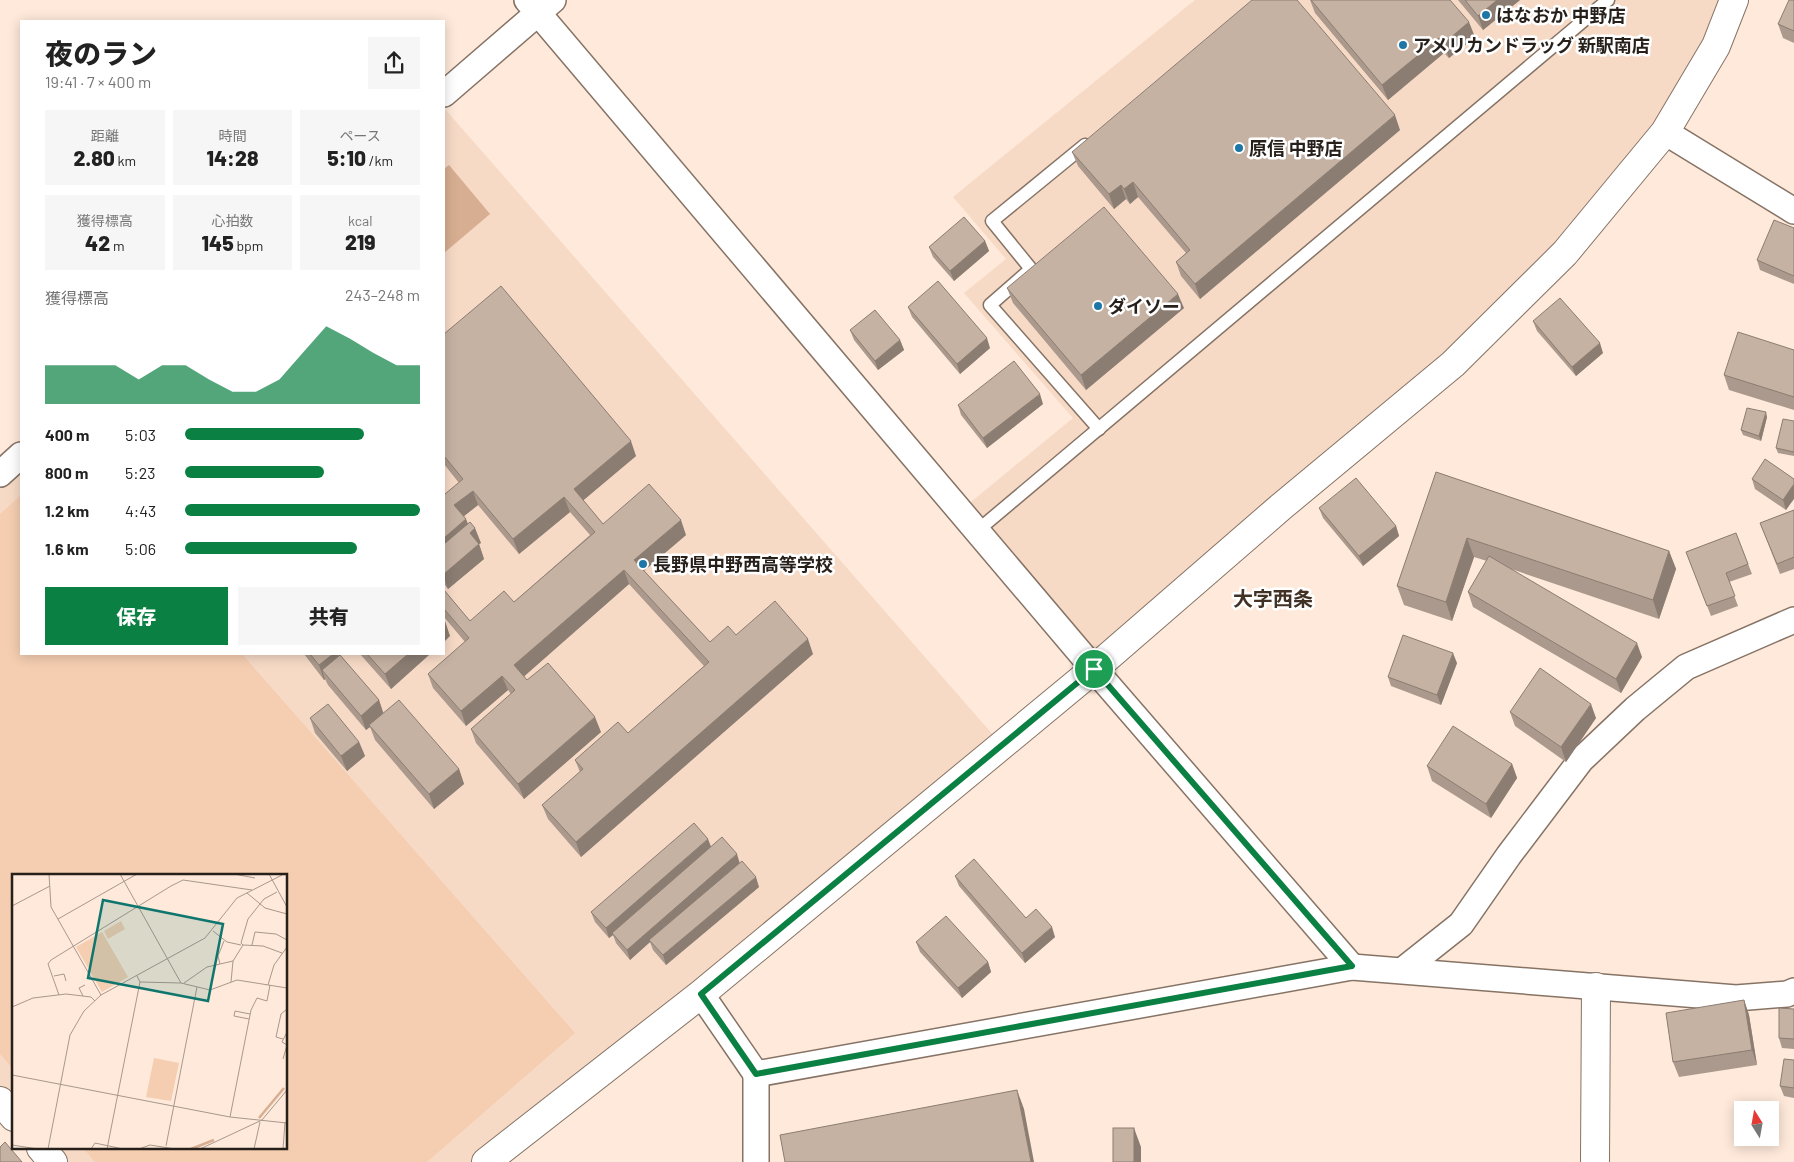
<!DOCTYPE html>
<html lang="ja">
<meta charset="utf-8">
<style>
:root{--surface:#fff;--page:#f6f6f6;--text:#222;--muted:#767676;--accent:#0b8043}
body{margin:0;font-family:Barlow,"Noto Sans JP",sans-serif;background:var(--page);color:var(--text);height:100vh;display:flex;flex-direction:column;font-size:19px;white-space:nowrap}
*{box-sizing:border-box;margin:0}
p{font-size:16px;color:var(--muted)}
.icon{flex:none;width:28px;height:28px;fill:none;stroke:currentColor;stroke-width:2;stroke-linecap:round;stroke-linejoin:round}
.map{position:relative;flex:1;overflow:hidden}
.side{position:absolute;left:20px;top:20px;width:425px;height:635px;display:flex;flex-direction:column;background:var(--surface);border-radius:0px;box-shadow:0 2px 12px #0003}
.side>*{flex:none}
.needle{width:32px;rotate:349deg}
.buttons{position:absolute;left:1734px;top:1101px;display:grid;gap:10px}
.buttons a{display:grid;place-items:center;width:45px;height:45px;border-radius:0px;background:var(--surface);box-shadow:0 2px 12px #0003;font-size:25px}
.pin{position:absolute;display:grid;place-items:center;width:42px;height:42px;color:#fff;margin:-21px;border:2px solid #fff;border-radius:50%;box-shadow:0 1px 5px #0007}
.round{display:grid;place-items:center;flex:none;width:52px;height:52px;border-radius:0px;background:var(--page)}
.headline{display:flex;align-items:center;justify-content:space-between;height:85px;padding:0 25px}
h1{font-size:28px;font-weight:800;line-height:38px}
.metrics{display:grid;grid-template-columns:repeat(3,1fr);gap:8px;height:85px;padding:5px 25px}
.metrics div{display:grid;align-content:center;border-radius:0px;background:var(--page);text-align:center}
.metrics b{font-size:21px;font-weight:800}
.metrics small{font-size:14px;font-weight:400}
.metrics p{font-size:14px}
.chart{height:140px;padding:10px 25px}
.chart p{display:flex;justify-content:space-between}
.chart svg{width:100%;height:90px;margin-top:5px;fill:var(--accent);opacity:.7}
.action{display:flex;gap:10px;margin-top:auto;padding:10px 25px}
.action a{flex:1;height:58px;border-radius:0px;background:var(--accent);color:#fff;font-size:20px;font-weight:800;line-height:58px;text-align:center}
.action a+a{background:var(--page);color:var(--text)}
ul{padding:0 25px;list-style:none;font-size:16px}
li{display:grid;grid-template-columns:80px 60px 1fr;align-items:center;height:38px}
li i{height:12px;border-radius:6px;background:var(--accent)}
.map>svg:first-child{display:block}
.built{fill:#f6dac6}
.green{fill:#f5ceb1}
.water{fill:#d7ae91}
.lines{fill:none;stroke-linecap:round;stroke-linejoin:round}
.service-casing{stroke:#867365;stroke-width:15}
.minor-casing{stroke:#867365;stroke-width:28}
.tertiary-casing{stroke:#867365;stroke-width:30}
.service{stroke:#fff;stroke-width:12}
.minor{stroke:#fff;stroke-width:25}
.tertiary{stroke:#fff;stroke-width:28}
.wall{fill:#aa998c}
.shaded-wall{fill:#8b7d72}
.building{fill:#c6b2a3;stroke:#8b7d72}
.route-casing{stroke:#fff;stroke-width:10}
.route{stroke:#0b8043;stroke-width:6}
.poi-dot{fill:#1d76a5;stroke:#fff;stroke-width:2}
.labels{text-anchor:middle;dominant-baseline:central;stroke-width:5;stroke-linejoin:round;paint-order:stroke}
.poi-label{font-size:18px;font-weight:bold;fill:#271f1a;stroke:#fff;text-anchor:start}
.quarter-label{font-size:20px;font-weight:bold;fill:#423125;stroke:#fff}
.inset-river{fill:none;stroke:#d7ae91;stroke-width:2.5}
.inset-road{fill:none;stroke:#a8988d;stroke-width:1}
.view{fill:#0f766e;fill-opacity:0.15;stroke:#0f766e;stroke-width:2.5}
.inset-edge{fill:none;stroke:#271f1a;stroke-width:2.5}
</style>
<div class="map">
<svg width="1794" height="1162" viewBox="0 0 1794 1162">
<rect width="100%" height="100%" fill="#fee9da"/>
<g class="built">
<path d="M1195 0H1734L1716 46 1565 253 1094 669 960 511 1073 418 964 293 1006 259 953 197Z"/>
<path d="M444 108 1002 745 486 1162H53L41 1148H286V876H14V1117L0 1101V474L21 455V654H444Z"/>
</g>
<path class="green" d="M21 495V654H242L575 1033 427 1162H95L83 1148H286V876H14V1070L0 1054V514Z"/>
<path class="water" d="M449 165 490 214 444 253V169Z"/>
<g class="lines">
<defs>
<g id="service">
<path d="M1085 145 992 221 1031 269 990 305 1099 429"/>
<path d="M977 531 1608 0"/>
</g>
<g id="minor">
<path d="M527 0 1094 669 1352 967"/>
<path d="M444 94 553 0"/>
<path d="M1665 132 1794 211"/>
<path d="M0 474 21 455"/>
<path d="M1403 970 1461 924 1509 855 1581 760 1635 709 1686 667 1794 620"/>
<path d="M701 994 756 1074 1352 967 1736 998 1787 994 1794 991"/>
<path d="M756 1162V1074"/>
</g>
<g id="tertiary">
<path d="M0 1101 14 1117"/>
<path d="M41 1148 53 1162"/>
<path d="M486 1162 701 994 1094 669 1282 506 1453 364 1565 253 1665 132 1716 46 1734 0"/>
<path d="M1595 1162 1596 987"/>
</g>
</defs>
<use href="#service" class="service-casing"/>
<use href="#minor" class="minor-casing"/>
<use href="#tertiary" class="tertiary-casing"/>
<use href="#service" class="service"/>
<use href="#minor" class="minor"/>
<use href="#tertiary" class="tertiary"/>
</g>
<g class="wall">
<path d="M1310 0H1450L1475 37 1449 58 1444 53 1388 100 1315 13Z"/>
<path d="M1458 0H1520L1483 30Z"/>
<path d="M1794 0V43L1783 38 1778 24Z"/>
<path d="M1400 130 1200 299 1181 276 1176 262 1186 253 1138 197 1130 204 1126 199 1114 209 1078 166 1072 152Z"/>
<path d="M1794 228V284L1760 270 1757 260Z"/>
<path d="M985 241 989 251 954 281 933 257 929 247Z"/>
<path d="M1007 288 1184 308 1086 390 1013 303Z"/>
<path d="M908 307 990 348 960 374 912 317Z"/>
<path d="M1533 321 1603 353 1576 376 1537 331Z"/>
<path d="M850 330 900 340 904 350 878 370 854 340Z"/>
<path d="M444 334 636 456 583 500 603 524 686 535 644 571 710 642 736 635 813 654 581 857 548 819 542 805 580 772 575 760 628 733 704 666 629 584 524 676 527 680 601 732 524 799 476 743 471 729 511 694 508 690 466 726 433 688 428 674 465 642 444 617V590L470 621 514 602 590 535 570 512 519 554 478 505 464 516 468 524 481 543 479 544 484 559 448 589 444 584V493L445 494 459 483 444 464Z"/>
<path d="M1794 350V410L1729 390 1724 375Z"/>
<path d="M1043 404 987 448 961 415 958 405Z"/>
<path d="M1767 417 1761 441 1743 435 1741 430Z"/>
<path d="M1794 421V456L1778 453 1776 448Z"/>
<path d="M1436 472 1669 551 1676 569 1659 619 1511 569 1642 657 1621 693 1473 607 1468 592 1487 561 1474 557 1452 621 1404 605 1397 586Z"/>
<path d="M1752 479H1794L1786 510 1755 489Z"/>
<path d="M1319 508 1396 526 1399 536 1363 566 1323 518Z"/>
<path d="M1794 510V569L1780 574 1760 523Z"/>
<path d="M1736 533 1752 574 1729 582 1738 606 1711 616 1686 552Z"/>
<path d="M304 654H338L339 656 379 700 383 713 459 769 464 784 434 809 375 740 370 727 366 730 328 685 325 679 324 680Z"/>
<path d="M360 654H430L391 689Z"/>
<path d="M1457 663 1441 705 1391 686 1388 677Z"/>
<path d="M1510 712 1596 718 1566 762 1515 726Z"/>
<path d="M310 718 359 742 365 756 347 771 315 733Z"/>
<path d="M1512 764 1517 778 1491 818 1432 781 1427 766Z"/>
<path d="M711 847 740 863 759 887 666 965 653 950 650 942 630 960 616 943 613 935 609 938 595 922 591 912Z"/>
<path d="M955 876 1026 918 1055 937 1025 963 959 886Z"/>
<path d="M916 942 988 962 991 972 962 998 920 952Z"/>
<path d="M1744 1000 1749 1015 1757 1065 1679 1077 1673 1062Z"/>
<path d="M1794 1009V1049L1782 1048 1779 1038Z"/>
<path d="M1794 1060V1098L1784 1096 1780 1086Z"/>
</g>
<g class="shaded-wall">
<path d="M1497 0H1520L1483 30 1478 16Z"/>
<path d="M1469 22 1475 37 1449 58 1444 43Z"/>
<path d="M1439 38 1444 53 1388 100 1382 85Z"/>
<path d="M1395 115 1400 130 1200 299 1195 284Z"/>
<path d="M1133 182 1138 197 1130 204 1124 189Z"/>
<path d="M1121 185 1126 199 1114 209 1109 194Z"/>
<path d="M985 241 989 251 954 281 950 271Z"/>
<path d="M1178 294 1184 308 1086 390 1081 375Z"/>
<path d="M987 338 990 348 960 374 957 364Z"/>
<path d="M900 340 904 350 878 370 875 361Z"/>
<path d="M1600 343 1603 353 1576 376 1572 367Z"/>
<path d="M1040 394 1043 404 987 448 983 438Z"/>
<path d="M1766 412 1767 417 1761 441 1759 436Z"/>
<path d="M631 441 636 456 579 504 574 489Z"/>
<path d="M1794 484V499L1786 510 1783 500Z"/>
<path d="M473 491 478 505 459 520 454 505Z"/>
<path d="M564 497 570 512 519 554 513 539Z"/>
<path d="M466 519 471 532 475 528 481 543 479 544 484 559 448 589 444 578V538Z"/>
<path d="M681 520 686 535 639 575 634 560Z"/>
<path d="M1396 526 1399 536 1363 566 1359 556Z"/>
<path d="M1467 538 1474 557 1452 621 1446 602Z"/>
<path d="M1669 551 1676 569 1659 619 1653 600Z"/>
<path d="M624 570 629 584 520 680 514 665Z"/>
<path d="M445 621 450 636 444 642V622Z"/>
<path d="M808 639 813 654 581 857 576 842Z"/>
<path d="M1637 643 1642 657 1621 693 1616 679Z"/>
<path d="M1453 653 1457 663 1441 705 1437 695Z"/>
<path d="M333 654H338L342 665 322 670 325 679 324 680 319 665Z"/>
<path d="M408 654H430L391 689 385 674Z"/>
<path d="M502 676 508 690 466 726 461 711Z"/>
<path d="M379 700 384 715 369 725 370 727 366 730 361 716Z"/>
<path d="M1591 704 1596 718 1566 762 1561 747Z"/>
<path d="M595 717 601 732 524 799 518 784Z"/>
<path d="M359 742 365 756 347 771 341 756Z"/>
<path d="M1512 764 1517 778 1491 818 1486 804Z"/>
<path d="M459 769 464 784 434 809 429 794Z"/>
<path d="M708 839 712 849 612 933 613 935 609 938 606 928Z"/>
<path d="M737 854 740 864 649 940 650 942 630 960 627 950Z"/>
<path d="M756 877 759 887 666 965 663 955Z"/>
<path d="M1052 927 1055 937 1025 963 1022 953Z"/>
<path d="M988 962 991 972 962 998 958 988Z"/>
<path d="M1744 1000 1749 1015 1757 1065 1752 1050Z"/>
<path d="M1017 1090 1024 1109 1034 1162H1031Z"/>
<path d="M1134 1128 1141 1147V1162H1134Z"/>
</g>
<g class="building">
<path d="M1252 0H1297L1395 115 1195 284 1176 262 1190 250 1133 182 1124 189 1121 185 1109 194 1072 152Z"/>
<path d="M1311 0H1450L1469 22 1444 43 1439 38 1382 85Z"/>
<path d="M1465 0H1497L1478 16Z"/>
<path d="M1789 0H1794V31L1778 24Z"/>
<path d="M1104 207 1178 294 1081 375 1007 288Z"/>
<path d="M964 217 985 241 950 271 929 247Z"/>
<path d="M1774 220 1794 228V276L1757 260Z"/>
<path d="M938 281 987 338 957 364 908 307Z"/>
<path d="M501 286 631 441 574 489 603 524 649 484 681 520 634 560 710 642 728 626 736 635 775 601 808 639 576 842 542 805 583 769 575 760 618 722 628 733 709 662 624 570 514 665 527 680 548 663 595 717 518 784 471 729 515 690 502 676 461 711 428 674 469 638 444 609V590L470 621 504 591 514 602 595 532 564 497 513 539 473 491 454 505 466 519 444 538V493L445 494 463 479 444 456V334Z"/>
<path d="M1560 298 1600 343 1572 367 1533 321Z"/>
<path d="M875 310 900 340 875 361 850 330Z"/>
<path d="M1738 332 1794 350V397L1724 375Z"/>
<path d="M1014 361 1040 394 983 438 958 405Z"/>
<path d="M1747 408 1766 412 1759 436 1741 430Z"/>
<path d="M1783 419 1794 421V452L1776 448Z"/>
<path d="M1765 459 1794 479V484L1783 500 1752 479Z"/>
<path d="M1436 472 1669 551 1653 600 1467 538 1446 602 1397 586Z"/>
<path d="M1356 478 1396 526 1359 556 1319 508Z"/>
<path d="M1794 510V557L1777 564 1760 523Z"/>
<path d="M470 522 475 528 470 533 479 544 444 574V544Z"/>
<path d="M1736 533 1748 564 1726 573 1735 596 1707 606 1686 552Z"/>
<path d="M1489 556 1637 643 1616 679 1468 592Z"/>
<path d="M1403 635 1453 653 1437 695 1388 677Z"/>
<path d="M310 654H333L319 665Z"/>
<path d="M367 654H408L385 674Z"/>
<path d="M340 655 379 700 361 716 322 670Z"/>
<path d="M1540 668 1591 704 1561 747 1510 712Z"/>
<path d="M399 700 459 769 429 794 369 725Z"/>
<path d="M328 704 359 742 341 756 310 718Z"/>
<path d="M1453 726 1512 764 1486 804 1427 766Z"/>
<path d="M694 823 708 839 606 928 591 912Z"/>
<path d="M722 837 737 854 627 950 612 933Z"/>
<path d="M974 859 1026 918 1036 909 1052 927 1022 953 955 876Z"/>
<path d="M742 861 756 877 663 955 649 940Z"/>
<path d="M946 916 988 962 958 988 916 942Z"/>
<path d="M1744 1000 1752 1050 1673 1062 1666 1013Z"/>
<path d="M1779 1008 1794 1009V1039L1779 1038Z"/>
<path d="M1784 1059 1794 1060V1088L1780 1086Z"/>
<path d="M1017 1090 1031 1162H785L780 1135Z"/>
<rect x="1113" y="1128" width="21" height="34"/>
<path d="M5 1142 22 1162H0V1147Z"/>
</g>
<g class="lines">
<defs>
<path id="route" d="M1094 669 1352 966 756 1074 701 994Z"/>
</defs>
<use href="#route" class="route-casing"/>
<use href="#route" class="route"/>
</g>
<g class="poi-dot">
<circle cx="1486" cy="15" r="5"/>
<circle cx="1403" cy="45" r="5"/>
<circle cx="1239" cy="148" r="5"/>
<circle cx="1098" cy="306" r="5"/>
<circle cx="643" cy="564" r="5"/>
</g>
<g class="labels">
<g class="poi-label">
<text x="1496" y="15">はなおか 中野店</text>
<text x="1413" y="45">アメリカンドラッグ 新駅南店</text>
<text x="1249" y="148">原信 中野店</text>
<text x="1108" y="306">ダイソー</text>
<text x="653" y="564">長野県中野西高等学校</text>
</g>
<g class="quarter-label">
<text x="1273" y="598">大字西条</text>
</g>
</g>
<g transform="translate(12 874)">
<rect width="275" height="275" fill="#fee9da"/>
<path d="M109 47 113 55 96 65 92 57ZM90 58 116 103 90 118 64 73ZM142 184 167 189 159 227 134 223Z" fill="#f5ceb1"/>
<path class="inset-river" d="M247 244 272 214M179 275 202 266"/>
<path class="inset-road" d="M37 0 39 33 89 121M108 0 169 109M222 0 243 4M257 0 275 33M235 19 253 34 275 40M0 32 38 12M46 45 125 0M201 57 215 68 229 71M231 71 229 69 236 45 252 25 265 18M240 71 243 58 264 60 275 66M208 90 206 82 212 67M42 102 52 100 54 107M125 102 128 108 169 109 198 116 225 106 275 114M219 108 221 87M172 109 195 93 221 87 231 71 251 72 270 79M256 111 262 91 275 73M47 121 36 90 39 86 159 12 171 6 240 16M71 122 67 114 73 111M0 133 21 124 54 120 79 123 83 127M237 145 222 142 223 137 238 140M271 165 264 163 269 140 275 135M271 185 275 171 270 168 275 158M0 201 218 243 275 249M218 243 239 136 245 124 255 127 258 111M0 271 26 275M154 272 185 113M36 275 58 161 72 137 89 121 193 64 225 24 272 0M79 275 83 269 111 275M95 275 128 108M127 275 138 271 163 275M188 275 250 246 275 216M242 275 248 248M271 275 273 248"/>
<path class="view" d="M91 26 211 50 196 127 76 104Z"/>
<rect width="275" height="275" class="inset-edge"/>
</g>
</svg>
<div class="buttons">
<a><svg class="needle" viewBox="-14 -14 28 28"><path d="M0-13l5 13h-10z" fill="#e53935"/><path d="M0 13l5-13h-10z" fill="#767676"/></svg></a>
</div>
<div class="pin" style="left:1094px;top:669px;background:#1e9e55"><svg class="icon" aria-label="arrive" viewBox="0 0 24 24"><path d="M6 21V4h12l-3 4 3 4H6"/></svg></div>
<section class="side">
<div class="headline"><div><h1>夜のラン</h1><p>19:41 · 7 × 400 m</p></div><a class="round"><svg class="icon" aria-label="share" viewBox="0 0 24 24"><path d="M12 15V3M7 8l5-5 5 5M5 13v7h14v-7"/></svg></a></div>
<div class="metrics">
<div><p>距離</p><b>2.80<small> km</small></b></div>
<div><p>時間</p><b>14:28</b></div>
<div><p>ペース</p><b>5:10<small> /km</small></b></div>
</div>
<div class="metrics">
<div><p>獲得標高</p><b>42<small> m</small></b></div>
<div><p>心拍数</p><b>145<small> bpm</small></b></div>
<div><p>kcal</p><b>219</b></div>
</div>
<div class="chart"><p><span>獲得標高</span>243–248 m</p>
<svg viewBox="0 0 160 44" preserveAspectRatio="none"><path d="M0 44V25L10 25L20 25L30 25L40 32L50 25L60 25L70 32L80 38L90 38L100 32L110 19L120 6L130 12L140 19L150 25L160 25V44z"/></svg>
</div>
<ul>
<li><b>400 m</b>5:03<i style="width:76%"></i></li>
<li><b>800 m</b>5:23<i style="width:59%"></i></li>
<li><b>1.2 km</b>4:43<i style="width:100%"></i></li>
<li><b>1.6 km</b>5:06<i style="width:73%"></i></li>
</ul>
<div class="action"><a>保存</a><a>共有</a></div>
</section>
</div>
